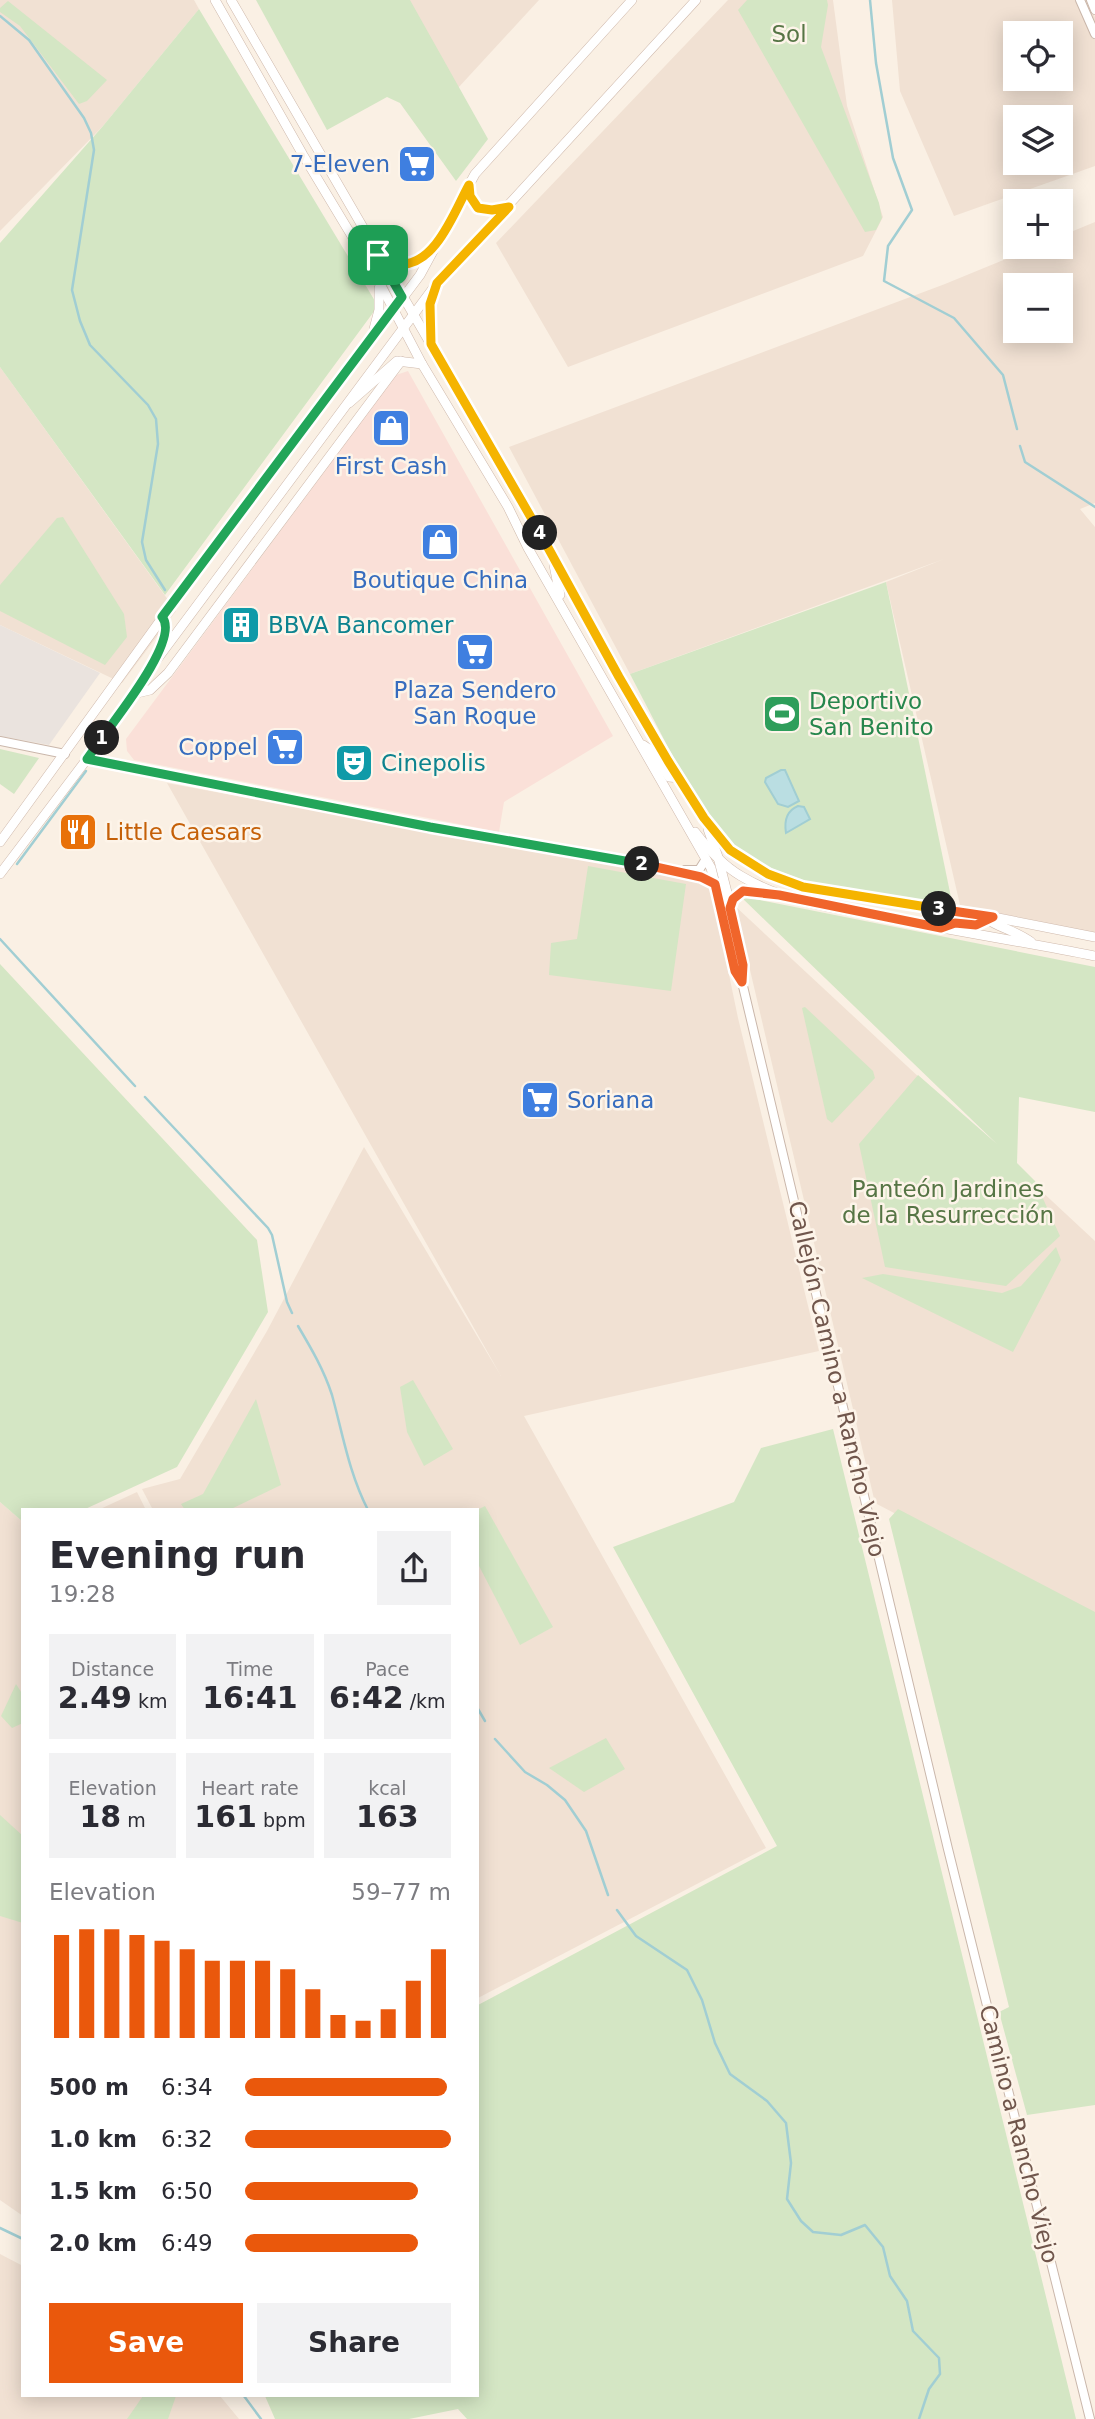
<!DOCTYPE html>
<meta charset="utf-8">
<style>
:root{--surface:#fff;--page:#f2f2f3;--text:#2b2b33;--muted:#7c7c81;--accent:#ea580c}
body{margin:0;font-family:"DejaVu Sans",sans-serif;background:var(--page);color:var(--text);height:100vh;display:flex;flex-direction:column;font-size:26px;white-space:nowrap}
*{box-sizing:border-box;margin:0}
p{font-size:23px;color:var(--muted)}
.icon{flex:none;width:38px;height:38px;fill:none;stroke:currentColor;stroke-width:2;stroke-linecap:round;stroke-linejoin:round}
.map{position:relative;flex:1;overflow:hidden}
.drawer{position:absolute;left:21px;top:1508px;width:458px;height:889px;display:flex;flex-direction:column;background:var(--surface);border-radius:0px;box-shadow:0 4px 18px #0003}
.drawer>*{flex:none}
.controls{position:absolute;left:1003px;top:21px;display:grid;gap:14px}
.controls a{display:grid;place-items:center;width:70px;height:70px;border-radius:0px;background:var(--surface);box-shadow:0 4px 18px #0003;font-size:35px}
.pin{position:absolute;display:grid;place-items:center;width:60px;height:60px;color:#fff;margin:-30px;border-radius:14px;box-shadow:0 4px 10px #0006}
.km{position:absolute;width:35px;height:35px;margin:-18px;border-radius:50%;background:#222;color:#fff;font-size:19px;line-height:35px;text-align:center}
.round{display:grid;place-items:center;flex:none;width:74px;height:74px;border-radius:0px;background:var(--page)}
.head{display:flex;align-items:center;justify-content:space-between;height:119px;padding:0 28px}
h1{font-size:38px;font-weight:800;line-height:52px}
.metrics{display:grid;grid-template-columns:repeat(3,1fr);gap:10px;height:119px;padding:7px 28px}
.metrics div{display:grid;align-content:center;border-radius:0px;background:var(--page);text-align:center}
.metrics b{font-size:30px;font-weight:800}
.metrics small{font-size:19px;font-weight:400}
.metrics p{font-size:19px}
.chart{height:196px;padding:14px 28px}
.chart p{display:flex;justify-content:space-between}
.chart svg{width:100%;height:126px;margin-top:7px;stroke:var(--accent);stroke-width:6}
.cta{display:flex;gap:14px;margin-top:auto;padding:14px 28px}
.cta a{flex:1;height:80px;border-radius:0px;background:var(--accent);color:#fff;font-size:28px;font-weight:800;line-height:80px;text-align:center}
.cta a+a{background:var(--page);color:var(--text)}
ul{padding:0 28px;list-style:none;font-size:23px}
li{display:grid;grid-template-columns:112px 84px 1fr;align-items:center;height:52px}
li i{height:18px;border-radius:9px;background:var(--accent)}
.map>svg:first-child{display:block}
.residential{fill:#f1e1d3;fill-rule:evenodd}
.commercial{fill:#fae0d8}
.industrial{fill:#eae3de}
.green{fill:#d4e6c4}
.water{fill:#badee2;stroke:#a1ced3;stroke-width:2}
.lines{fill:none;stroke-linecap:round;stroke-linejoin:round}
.stream{stroke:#a1ced3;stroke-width:2.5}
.tertiary-casing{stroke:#cab7ab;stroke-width:10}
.secondary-casing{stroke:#cfb9ac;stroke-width:10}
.tertiary{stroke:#fff;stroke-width:8}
.secondary{stroke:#fff;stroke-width:9}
.split-1-casing{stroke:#fff;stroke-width:14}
.split-2-casing{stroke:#fff;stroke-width:14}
.split-3-casing{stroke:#fff;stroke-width:14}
.split-4-casing{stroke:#fff;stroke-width:14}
.split-5-casing{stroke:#fff;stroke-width:14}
.split-1{stroke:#22a559;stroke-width:9}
.split-2{stroke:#22a559;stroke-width:9}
.split-3{stroke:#f0652b;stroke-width:9}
.split-4{stroke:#f5b400;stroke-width:9}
.split-5{stroke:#f5b400;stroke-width:9}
.labels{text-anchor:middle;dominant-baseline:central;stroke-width:5;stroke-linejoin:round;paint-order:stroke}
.park-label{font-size:23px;fill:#567545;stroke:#fdf4e9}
.shop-label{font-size:23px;fill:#366cbe;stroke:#fdf4e9}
.culture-label{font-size:23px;fill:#0d838f;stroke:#fdf4e9;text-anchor:start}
.leisure-label{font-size:23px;fill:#27864d;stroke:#fdf4e9;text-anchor:start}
.food-label{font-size:23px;fill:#c56008;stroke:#fdf4e9;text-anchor:start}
.street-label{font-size:23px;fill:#70564c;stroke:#fdf4e9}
</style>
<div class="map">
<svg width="1095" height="2419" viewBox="0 0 1095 2419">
<rect width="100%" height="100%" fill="#faf0e4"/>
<g class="residential">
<path d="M0 0H194L199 9 103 126 0 231Z"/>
<path d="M408 0H539L458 88Z"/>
<path d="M728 0H833L847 106 883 217 863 256 568 367 496 243Z"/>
<path d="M892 0H1087L1095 17V166L954 216 900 91ZM1015 33H1060V79H1015ZM1015 117H1060V163H1015Z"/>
<path d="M1095 222V503L1080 509 1095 527V933L960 905 886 582 944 559 630 674 509 447 945 284 1035 247H1060L1061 236ZM1015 285H1060V331H1015Z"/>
<path d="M0 367 176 611 122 683 0 625Z"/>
<path d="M167 783 710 883 738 1018 819 1351 524 1416 766 1848 478 1998V1510H153L142 1489 180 1479 267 1331 364 1147 501 1376Z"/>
<path d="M735 906 1095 1241V1618L875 1503Z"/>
<path d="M137 1492 146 1510H98Z"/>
<path d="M0 1502 23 1522V2216L0 2200Z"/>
<path d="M0 2254 23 2266V2396H220L239 2419H0Z"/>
</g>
<path class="commercial" d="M408 371 613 736 504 802 499 832 134 760 127 751 126 739 396 375Z"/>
<path class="industrial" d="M0 625 100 673 49 745 0 736Z"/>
<g class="green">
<path d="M256 0H410L488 139 456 181 400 103 387 97 327 130Z"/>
<path d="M747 0H827L828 5 821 47 879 203 882 218 876 230 865 232 738 10Z"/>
<path d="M8 1 107 80 87 101 79 104 20 26 0 12V8Z"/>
<path d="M199 9 378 306 165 595 0 367V243L103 126Z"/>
<path d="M63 517 124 614 127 637 105 665 0 611V585L57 518Z"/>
<path d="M886 582 953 907 808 882 755 862 721 834 671 753 630 674Z"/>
<path d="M0 749 39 758 14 794 0 784Z"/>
<path d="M588 866 686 884 671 991 549 975 551 943 577 939Z"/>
<path d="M740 896 1095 967V1112L1019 1097 1017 1163 1035 1181 1060 1236 1006 1286 885 1267 859 1144 918 1075 997 1144Z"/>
<path d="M0 964 257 1240 268 1312 177 1467 83 1510H23V1522L0 1502Z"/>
<path d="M805 1007 873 1071 875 1078 832 1123 827 1119 802 1008Z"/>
<path d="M1056 1247 1061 1260 1013 1352 862 1278 883 1274 1002 1293 1021 1286Z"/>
<path d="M413 1380 453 1449 424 1466 407 1432 400 1387Z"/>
<path d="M256 1399 281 1485 229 1510H185L181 1504 203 1494Z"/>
<path d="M833 1429 1076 2419H467L458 2409 409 2419H275L265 2396H478V2005L777 1846 613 1547 734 1502 761 1448Z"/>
<path d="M485 1506 553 1627 520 1645 478 1564 477 1510Z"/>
<path d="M898 1509 1095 1612V2105L1027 2115 999 2012 1009 2007 889 1519Z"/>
<path d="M16 1684 23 1695V1723L12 1728 1 1716Z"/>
<path d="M606 1738 625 1769 584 1792 549 1768Z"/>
<path d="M0 1815 23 1836V1923L0 1916Z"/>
<path d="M143 2396H176L168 2419H127Z"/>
</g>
<g class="water">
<path d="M781 770H785L799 801 788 807 778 804 765 782 766 778Z"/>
<path d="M798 806 804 807 810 819 786 833C784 821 786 811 798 806Z"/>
</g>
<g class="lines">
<g class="stream">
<path d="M870 0 876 63 893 158 912 210 888 246 884 281 954 318 1003 375 1017 429"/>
<path d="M0 16 29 40 84 118 91 133 94 150 72 290 80 321 90 345 148 405 156 419 158 444 142 542 146 560 165 590"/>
<path d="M1020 446 1025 462 1095 507"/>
<path d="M17 864 86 771"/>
<path d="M0 939 135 1086"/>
<path d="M145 1097 268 1228 272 1235 287 1302 292 1313"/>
<path d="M298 1326C311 1348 324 1370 332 1395 343 1435 349 1473 368 1510"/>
<path d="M478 1709 485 1721"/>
<path d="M495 1739 525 1772 547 1785 565 1800 586 1831 608 1895"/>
<path d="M617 1910 636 1936 687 1970 702 2000 715 2043 730 2074 767 2101 786 2123 791 2163 787 2199 801 2221 813 2232 841 2235 865 2225 883 2247 890 2276 907 2301 913 2331 939 2358 940 2374 929 2389 919 2419"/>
<path d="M0 2228 23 2239"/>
<path d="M244 2396 261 2419"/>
</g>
<defs>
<g id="tertiary">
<path d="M1080 0 1095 34"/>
<path d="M1091 0 1095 10"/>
<path d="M0 741 65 754"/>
<path d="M87 759 430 827 678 871 710 879 715 884 735 971 741 981"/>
<path d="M685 870H699L706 859"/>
<path d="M779 895C760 896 736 881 731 908L743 965 742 982 948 1849 1090 2419"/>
</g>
<g id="secondary">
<path d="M215 0 303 155 376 276 422 364 508 507 528 548 711 868 715 884"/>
<path d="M231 0 563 572 619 677 704 819 724 844 754 867 803 887 993 917 1095 937"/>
<path d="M470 187V196L478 207 492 210 506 208"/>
<path d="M380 256C404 269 415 263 435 245"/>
<path d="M374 329 379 310V288"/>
<path d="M431 342 430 311 434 290"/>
<path d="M349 403 397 361 422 364"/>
<path d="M556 559 554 565 560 595"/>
<path d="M158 651C164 640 172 627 162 617"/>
<path d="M133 694 150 690 168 673 401 361"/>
<path d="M643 745 652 751 669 777 680 778"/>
<path d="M708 829 718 857 731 908"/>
<path d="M695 832C708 849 722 865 741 876 787 904 843 909 895 919 961 932 1029 943 1095 956"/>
<path d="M0 842 168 610 420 275 475 174 632 0"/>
<path d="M0 874 87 759 155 662 437 283 696 0"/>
<path d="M985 918C1000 928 1016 931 1031 942"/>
<path d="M943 928C963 920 972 928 992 917"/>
</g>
</defs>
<use href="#tertiary" class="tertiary-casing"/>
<use href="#secondary" class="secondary-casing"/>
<use href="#tertiary" class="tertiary"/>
<use href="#secondary" class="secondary"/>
</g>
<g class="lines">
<defs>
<path id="split-1" d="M102 738C116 718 181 638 162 617L402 297 378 255"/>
<path id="split-2" d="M102 738 87 759 430 827 642 864"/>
<path id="split-3" d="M642 864 701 877 715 884 735 971 742 982 743 965 730 908 733 899 743 891 779 895 941 928 955 923 976 925 993 917 939 909"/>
<path id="split-4" d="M540 533 619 677 668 761 704 818 730 850 768 874 803 887 939 909"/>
<path id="split-5" d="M378 255C384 258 391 263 398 264 435 268 455 210 469 185L470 196 478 208 492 210 509 207 437 283 430 304 431 344 540 533"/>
</defs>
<use href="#split-1" class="split-1-casing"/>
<use href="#split-2" class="split-2-casing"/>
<use href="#split-3" class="split-3-casing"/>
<use href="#split-4" class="split-4-casing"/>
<use href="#split-5" class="split-5-casing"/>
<use href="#split-1" class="split-1"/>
<use href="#split-2" class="split-2"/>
<use href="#split-3" class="split-3"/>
<use href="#split-4" class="split-4"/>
<use href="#split-5" class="split-5"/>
</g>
<defs>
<symbol id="supermarket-square" viewBox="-11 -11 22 22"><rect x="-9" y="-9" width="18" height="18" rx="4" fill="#3f7fe0" stroke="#fdf4e9"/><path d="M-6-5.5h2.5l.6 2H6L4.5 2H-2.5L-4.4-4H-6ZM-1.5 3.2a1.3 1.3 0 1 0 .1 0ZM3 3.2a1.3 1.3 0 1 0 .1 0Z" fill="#fff"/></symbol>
<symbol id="shop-square" viewBox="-11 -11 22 22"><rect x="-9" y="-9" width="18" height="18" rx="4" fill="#3f7fe0" stroke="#fdf4e9"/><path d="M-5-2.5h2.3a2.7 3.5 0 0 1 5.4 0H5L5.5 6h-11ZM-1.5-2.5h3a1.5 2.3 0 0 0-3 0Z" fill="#fff"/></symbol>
<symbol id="building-square" viewBox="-11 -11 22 22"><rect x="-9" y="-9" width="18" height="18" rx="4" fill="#0f9aa8" stroke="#fdf4e9"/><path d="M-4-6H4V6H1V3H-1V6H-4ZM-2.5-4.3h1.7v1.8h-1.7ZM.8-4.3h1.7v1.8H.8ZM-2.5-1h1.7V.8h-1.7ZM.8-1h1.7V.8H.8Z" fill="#fff"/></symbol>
<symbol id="stadium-square" viewBox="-11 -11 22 22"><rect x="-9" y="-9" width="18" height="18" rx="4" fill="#2e9e5b" stroke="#fdf4e9"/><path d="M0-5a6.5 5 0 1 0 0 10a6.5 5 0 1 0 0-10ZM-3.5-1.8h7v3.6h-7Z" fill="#fff"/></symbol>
<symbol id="theatre-square" viewBox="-11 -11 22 22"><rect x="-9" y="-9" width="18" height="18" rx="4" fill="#0f9aa8" stroke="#fdf4e9"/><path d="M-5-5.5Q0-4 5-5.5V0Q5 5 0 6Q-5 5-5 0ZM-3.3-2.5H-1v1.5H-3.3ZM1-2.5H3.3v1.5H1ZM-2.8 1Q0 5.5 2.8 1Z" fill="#fff"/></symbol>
<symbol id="restaurant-square" viewBox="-11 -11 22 22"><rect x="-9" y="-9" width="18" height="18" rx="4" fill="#e8710a" stroke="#fdf4e9"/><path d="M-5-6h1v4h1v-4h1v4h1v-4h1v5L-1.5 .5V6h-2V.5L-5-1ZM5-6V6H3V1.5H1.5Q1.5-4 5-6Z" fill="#fff"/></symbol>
</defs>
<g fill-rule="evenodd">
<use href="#supermarket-square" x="395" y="142" width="44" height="44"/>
<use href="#shop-square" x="369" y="406" width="44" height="44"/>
<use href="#shop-square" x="418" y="520" width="44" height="44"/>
<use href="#building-square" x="219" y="603" width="44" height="44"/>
<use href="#supermarket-square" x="453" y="630" width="44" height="44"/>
<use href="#stadium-square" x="760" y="692" width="44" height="44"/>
<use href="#supermarket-square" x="263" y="725" width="44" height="44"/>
<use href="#theatre-square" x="332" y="741" width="44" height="44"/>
<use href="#restaurant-square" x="56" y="810" width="44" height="44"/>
<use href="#supermarket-square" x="518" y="1078" width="44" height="44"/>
</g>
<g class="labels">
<g class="park-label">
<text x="789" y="34">Sol</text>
<text x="948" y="1189">Panteón Jardines<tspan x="948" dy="26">de la Resurrección</tspan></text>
</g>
<g class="shop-label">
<text x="390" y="164" text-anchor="end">7-Eleven</text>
<text x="391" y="466">First Cash</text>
<text x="440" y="580">Boutique China</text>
<text x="475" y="690">Plaza Sendero<tspan x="475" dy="26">San Roque</tspan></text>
<text x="258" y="747" text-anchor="end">Coppel</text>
<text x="567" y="1100" text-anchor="start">Soriana</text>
</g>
<g class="culture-label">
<text x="268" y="625">BBVA Bancomer</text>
<text x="381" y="763">Cinepolis</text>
</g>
<g class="leisure-label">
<text x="809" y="701">Deportivo<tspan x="809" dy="26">San Benito</tspan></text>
</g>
<g class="food-label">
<text x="105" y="832">Little Caesars</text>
</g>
<g class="street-label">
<text transform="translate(837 1379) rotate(77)">Callejón Camino a Rancho Viejo</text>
<text transform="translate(1019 2134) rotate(76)">Camino a Rancho Viejo</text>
</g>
</g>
</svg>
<div class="controls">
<a><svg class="icon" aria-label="locate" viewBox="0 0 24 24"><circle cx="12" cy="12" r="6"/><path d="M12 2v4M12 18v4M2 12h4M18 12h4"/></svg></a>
<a><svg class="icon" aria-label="layers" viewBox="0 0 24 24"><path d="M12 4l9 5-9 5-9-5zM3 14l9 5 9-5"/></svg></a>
<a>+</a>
<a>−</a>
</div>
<div class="pin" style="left:378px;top:255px;background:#1e9e55"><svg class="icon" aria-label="arrive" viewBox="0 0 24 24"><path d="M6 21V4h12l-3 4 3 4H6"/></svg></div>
<b class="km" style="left:102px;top:738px">1</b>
<b class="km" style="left:642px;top:864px">2</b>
<b class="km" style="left:939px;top:909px">3</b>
<b class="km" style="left:540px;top:533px">4</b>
<section class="drawer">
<div class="head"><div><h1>Evening run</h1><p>19:28</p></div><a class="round"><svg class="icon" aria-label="share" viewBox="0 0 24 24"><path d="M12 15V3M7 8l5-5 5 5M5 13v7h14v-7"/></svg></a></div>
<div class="metrics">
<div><p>Distance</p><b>2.49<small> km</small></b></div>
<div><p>Time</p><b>16:41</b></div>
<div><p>Pace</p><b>6:42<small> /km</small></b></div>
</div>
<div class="metrics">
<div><p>Elevation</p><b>18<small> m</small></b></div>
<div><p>Heart rate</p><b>161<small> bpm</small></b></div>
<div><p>kcal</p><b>163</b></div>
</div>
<div class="chart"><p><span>Elevation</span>59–77 m</p>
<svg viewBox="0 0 160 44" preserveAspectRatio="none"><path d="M5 44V8M15 44V6M25 44V6M35 44V8M45 44V10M55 44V13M65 44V17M75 44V17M85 44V17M95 44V20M105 44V27M115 44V36M125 44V38M135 44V34M145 44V24M155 44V13"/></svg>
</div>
<ul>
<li><b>500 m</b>6:34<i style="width:98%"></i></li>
<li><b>1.0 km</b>6:32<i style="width:100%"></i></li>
<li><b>1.5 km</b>6:50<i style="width:84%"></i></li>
<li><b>2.0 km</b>6:49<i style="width:84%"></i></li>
</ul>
<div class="cta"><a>Save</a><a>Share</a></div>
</section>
</div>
